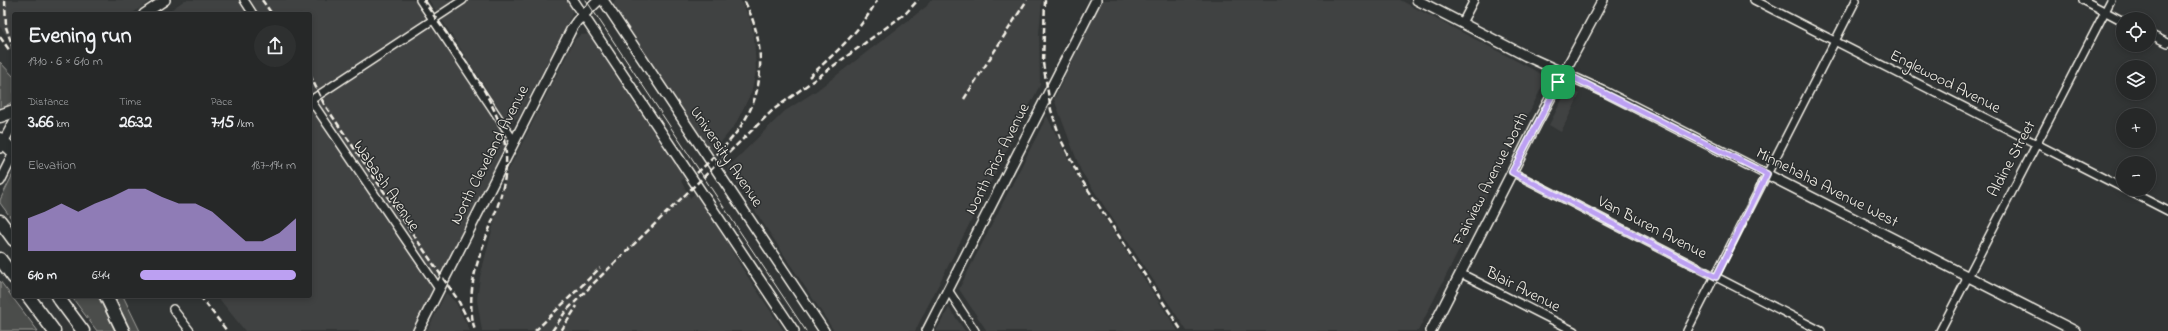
<!DOCTYPE html>
<meta charset="utf-8">
<style>
:root{--surface:#262828;--page:#2e3030;--text:#f1f3f6;--muted:#a4a6a8;--line:#424445;--accent:#bca0f2}
body{margin:0;font-family:"Indie Flower",sans-serif;background:var(--page);color:var(--text);height:100vh;display:flex;flex-direction:column;font-size:15px;white-space:nowrap}
*{box-sizing:border-box;margin:0}
p{font-size:13px;color:var(--muted)}
.icon{flex:none;width:22px;height:22px;fill:none;stroke:currentColor;stroke-width:2;stroke-linecap:round;stroke-linejoin:round}
.map{position:relative;flex:1;overflow:hidden}
.side{position:absolute;left:12px;top:12px;width:300px;height:286px;display:flex;flex-direction:column;background:var(--surface);border-radius:4px;box-shadow:0 2px 6px #0003,0 0 0 1px var(--line)}
.side>*{flex:none}
.fabs{position:absolute;left:2116px;top:12px;display:grid;gap:8px}
.fabs a{display:grid;place-items:center;width:40px;height:40px;border-radius:50%;background:var(--surface);box-shadow:0 2px 6px #0003,0 0 0 1px var(--line);font-size:20px}
.pin{position:absolute;display:grid;place-items:center;width:34px;height:34px;color:#fff;margin:-17px;border-radius:8px;box-shadow:0 2px 6px #0006}
.round{display:grid;place-items:center;flex:none;width:42px;height:42px;border-radius:21px;background:var(--page)}
.overview{display:flex;align-items:center;justify-content:space-between;height:68px;padding:0 16px}
h1{font-size:22px;font-weight:800;line-height:30px}
.metrics{display:grid;grid-template-columns:repeat(3,1fr);gap:6px;height:68px;padding:4px 16px}
.metrics div{display:grid;align-content:center}
.metrics b{font-size:17px;font-weight:800}
.metrics small{font-size:11px;font-weight:400}
.metrics p{font-size:11px}
.chart{height:112px;padding:8px 16px}
.chart p{display:flex;justify-content:space-between}
.chart svg{width:100%;height:72px;margin-top:4px;fill:var(--accent);opacity:.7}
ul{padding:0 16px;list-style:none;font-size:13px}
li{display:grid;grid-template-columns:64px 48px 1fr;align-items:center;height:30px}
li i{height:10px;border-radius:5px;background:var(--accent)}
.map>svg:first-child{display:block}
.built{fill:#404242}
.green{fill:#4b4d4c;stroke:#a09f9a}
.lines{fill:none;stroke-linecap:round;stroke-linejoin:round}
.street-casing{stroke:#f4f1e8;stroke-width:10}
.secondary-casing{stroke:#f4f1e8;stroke-width:12}
.highway-casing{stroke:#f4f1e8;stroke-width:15}
.street{stroke:#2a2d2e;stroke-width:7}
.secondary{stroke:#2a2d2e;stroke-width:9}
.highway{stroke:#2a2d2e;stroke-width:12}
.tram{stroke:#f4f1e8;stroke-width:1}
.rail{stroke:#f4f1e8;stroke-width:2.5;stroke-dasharray:6 3;stroke-linecap:butt}
.route-casing{stroke:#fff;stroke-width:8}
.route{stroke:#bca0f2;stroke-width:5}
.labels{text-anchor:middle;dominant-baseline:central;stroke-width:3;stroke-linejoin:round;paint-order:stroke}
.street-label{font-size:16px;fill:#f4f1e8;stroke:#2a2d2e}
</style>
<div class="map">
<svg width="2168" height="331" viewBox="0 0 2168 331">
<rect width="100%" height="100%" fill="#323535"/>
<filter id="ink" filterUnits="userSpaceOnUse"><feTurbulence type="fractalNoise" baseFrequency=".025" numOctaves="2"/><feDisplacementMap in="SourceGraphic" scale="8" xChannelSelector="R" yChannelSelector="G"/><feConvolveMatrix kernelMatrix="1 2 1 2 8 2 1 2 1" color-interpolation-filters="sRGB"/></filter>
<g filter="url(#ink)">
<g class="built">
<path d="M0 0H152L131 14H14V45L0 27Z"/>
<path d="M185 0H415L509 143 412 331H245L217 296H310V14H165Z"/>
<path d="M429 0H569L573 7 571 16 519 117 512 121 504 116Z"/>
<path d="M616 0H740L742 3 750 19 754 36 756 71 751 93 735 125 712 153 614 8V3Z"/>
<path d="M930 0H1042L1039 33 1040 85 915 331H834L727 168 785 111 816 91 927 6Z"/>
<path d="M1102 0H1400L1547 77 1418 331H1187L1081 171 1054 99Z"/>
<path d="M590 34 685 177 681 181 690 198 697 191 742 268 784 331H482L477 300 480 277 507 173 575 39 581 35Z"/>
<path d="M1568 88 1580 94 1561 132 1549 125Z"/>
<path d="M1047 116 1075 173 1178 331H987L959 289Z"/>
<path d="M446 293 456 303 470 331H427Z"/>
<path d="M949 308 965 331H936Z"/>
</g>
<g class="green">
<path d="M0 62 14 77V101L7 105 8 109 0 112Z"/>
<path d="M14 172V222L0 203V200Z"/>
<path d="M0 281 38 331H0Z"/>
<path d="M71 296H98L115 331H97Z"/>
<path d="M114 296H123L140 331H131Z"/>
</g>
<g class="lines">
<defs>
<g id="street">
<path d="M244 0 253 14"/>
<path d="M420 0 514 141"/>
<path d="M1754 0 2123 188"/>
<path d="M2083 0 2123 21"/>
<path d="M1462 23 1474 0"/>
<path d="M2149 34 2168 43"/>
<path d="M310 99 439 289"/>
<path d="M311 100 463 0"/>
<path d="M1512 172 1821 331"/>
<path d="M2125 189 2168 211"/>
<path d="M1460 273 1574 331"/>
<path d="M948 290 975 331"/>
<path d="M173 309 190 331"/>
<path d="M1687 331 1856 0"/>
<path d="M1940 331 2111 0"/>
</g>
<g id="secondary">
<path d="M573 0 794 331"/>
<path d="M603 0 824 331"/>
<path d="M1417 0 1526 56 1603 91 2075 331"/>
<path d="M144 14 165 0"/>
<path d="M0 148 14 122"/>
<path d="M0 181 14 153"/>
<path d="M418 331 572 28 577 21 599 0"/>
<path d="M927 331 1096 0"/>
<path d="M1431 331 1537 123 1603 0"/>
</g>
<g id="highway">
<path d="M0 116 14 111"/>
<path d="M0 139 14 152"/>
<path d="M0 221 14 240"/>
<path d="M0 259 14 278"/>
<path d="M28 296 54 331"/>
<path d="M57 296 83 331"/>
<path d="M106 296 123 331"/>
</g>
</defs>
<use href="#street" class="street-casing"/>
<use href="#secondary" class="secondary-casing"/>
<use href="#highway" class="highway-casing"/>
<use href="#street" class="street"/>
<use href="#secondary" class="secondary"/>
<use href="#highway" class="highway"/>
<path class="tram" d="M586 0 806 331"/>
<g class="rail">
<path d="M5 0 6 27 14 51"/>
<path d="M262 0 272 14"/>
<path d="M423 0C450 40 498 97 505 145 515 210 456 261 475 331"/>
<path d="M1045 0 1043 63 1051 110 1061 140 1079 176 1182 331"/>
<path d="M0 37 10 51"/>
<path d="M310 75 324 104 458 300 470 324"/>
<path d="M809 77C834 54 861 31 877 0"/>
<path d="M964 99 1027 0"/>
<path d="M697 173C713 158 729 144 741 126 767 88 765 40 744 0"/>
<path d="M200 296 227 331"/>
<path d="M535 331 600 268"/>
<path d="M552 331 566 311 602 275 773 110 906 13 918 0"/>
<path d="M561 331 577 306"/>
</g>
</g>
</g>
<g class="lines" filter="url(#ink)">
<defs>
<path id="route" d="M1564 73 1767 174 1716 277 1512 172Z"/>
</defs>
<use href="#route" class="route-casing"/>
<use href="#route" class="route"/>
</g>
<g class="labels">
<g class="street-label">
<text transform="translate(1945 82) rotate(27)">Englewood Avenue</text>
<text transform="translate(490 155) rotate(-63)">North Cleveland Avenue</text>
<text transform="translate(726 157) rotate(56)">University Avenue</text>
<text transform="translate(998 159) rotate(-63)">North Prior Avenue</text>
<text transform="translate(2012 159) rotate(-62)">Aldine Street</text>
<text transform="translate(1491 179) rotate(-63)">Fairview Avenue North</text>
<text transform="translate(386 186) rotate(56)">Wabash Avenue</text>
<text transform="translate(1827 188) rotate(27)">Minnehaha Avenue West</text>
<text transform="translate(1652 228) rotate(27)">Van Buren Avenue</text>
<text transform="translate(1523 290) rotate(27)">Blair Avenue</text>
</g>
</g>
</svg>
<div class="fabs">
<a><svg class="icon" aria-label="locate" viewBox="0 0 24 24"><circle cx="12" cy="12" r="6"/><path d="M12 2v4M12 18v4M2 12h4M18 12h4"/></svg></a>
<a><svg class="icon" aria-label="layers" viewBox="0 0 24 24"><path d="M12 4l9 5-9 5-9-5zM3 14l9 5 9-5"/></svg></a>
<a>+</a>
<a>−</a>
</div>
<div class="pin" style="left:1558px;top:82px;background:#1e9e55"><svg class="icon" aria-label="arrive" viewBox="0 0 24 24"><path d="M6 21V4h12l-3 4 3 4H6"/></svg></div>
<section class="side">
<div class="overview"><div><h1>Evening run</h1><p>19:10 · 6 × 610 m</p></div><a class="round"><svg class="icon" aria-label="share" viewBox="0 0 24 24"><path d="M12 15V3M7 8l5-5 5 5M5 13v7h14v-7"/></svg></a></div>
<div class="metrics">
<div><p>Distance</p><b>3.66<small> km</small></b></div>
<div><p>Time</p><b>26:32</b></div>
<div><p>Pace</p><b>7:15<small> /km</small></b></div>
</div>
<div class="chart"><p><span>Elevation</span>187–194 m</p>
<svg viewBox="0 0 160 44" preserveAspectRatio="none"><path d="M0 44V24L10 20L20 15L30 20L40 15L50 11L60 6L70 6L80 11L90 15L100 15L110 20L120 29L130 38L140 38L150 33L160 24V44z"/></svg>
</div>
<ul>
<li><b>610 m</b>6:44<i style="width:100%"></i></li>
</ul>
</section>
</div>
